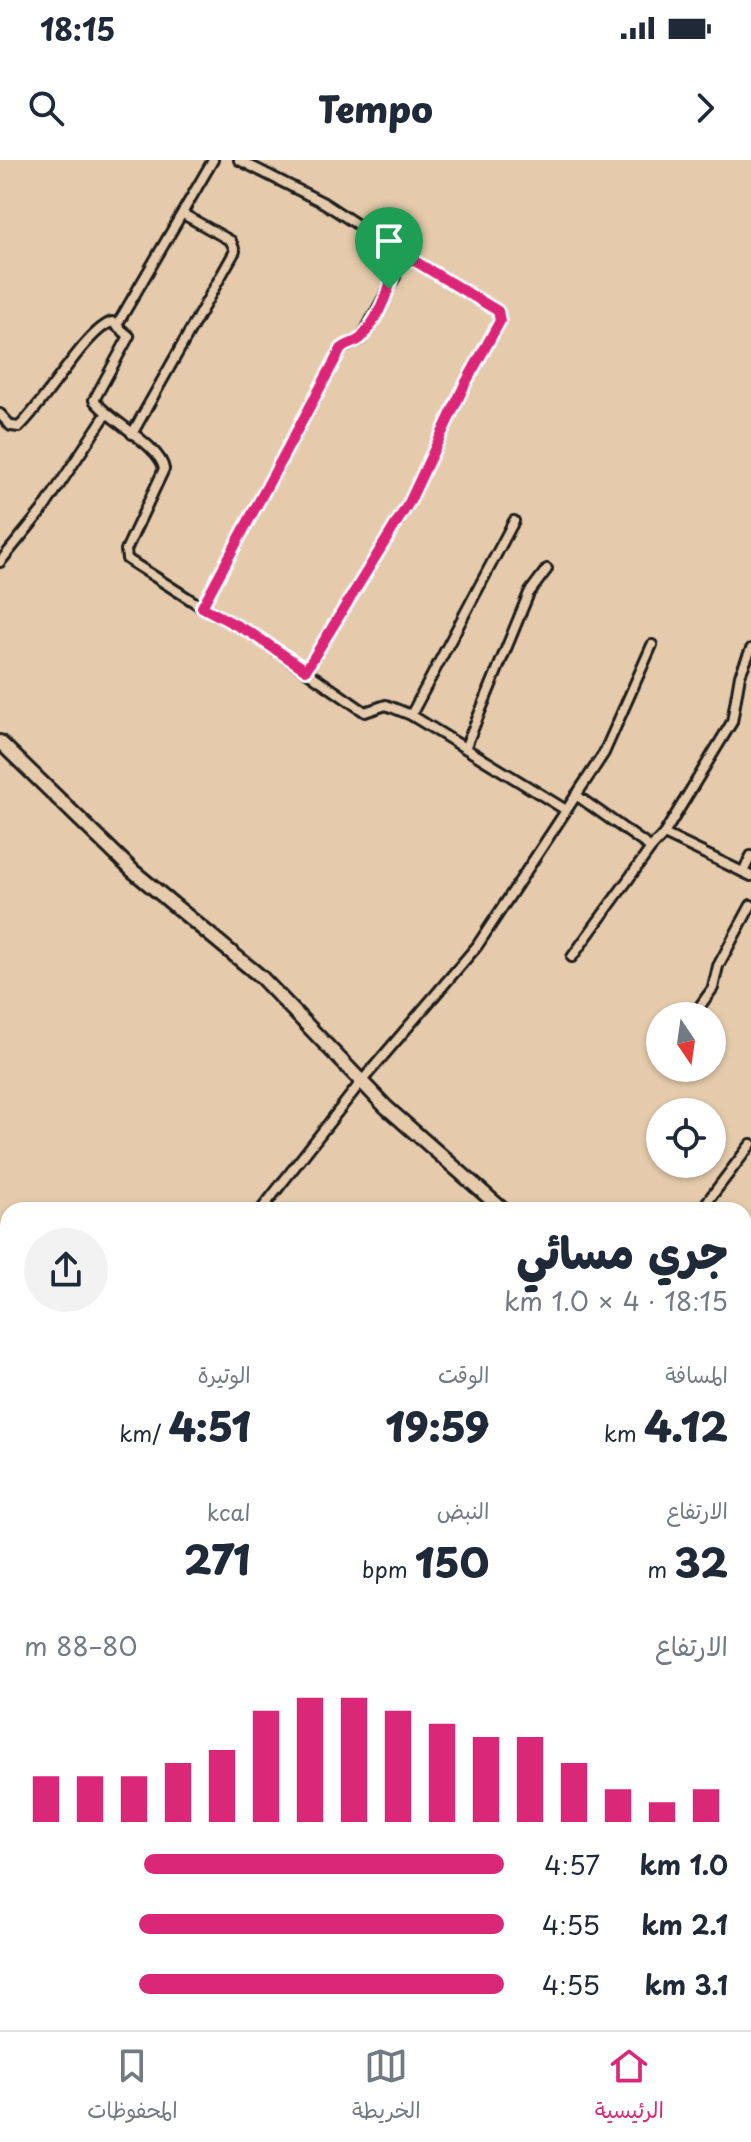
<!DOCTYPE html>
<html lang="ar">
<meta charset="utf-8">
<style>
:root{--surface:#fff;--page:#f2f2f3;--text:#1f2937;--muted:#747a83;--line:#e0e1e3;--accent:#db2777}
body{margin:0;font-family:"Playpen Sans","Playpen Sans Arabic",sans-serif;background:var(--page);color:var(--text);direction:rtl;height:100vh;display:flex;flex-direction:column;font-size:30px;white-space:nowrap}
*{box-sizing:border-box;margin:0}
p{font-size:26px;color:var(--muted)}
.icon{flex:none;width:44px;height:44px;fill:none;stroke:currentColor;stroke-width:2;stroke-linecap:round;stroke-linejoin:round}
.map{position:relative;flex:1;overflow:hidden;direction:ltr}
.sheet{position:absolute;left:0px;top:1042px;width:752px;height:828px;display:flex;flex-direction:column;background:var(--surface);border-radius:24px 24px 0 0;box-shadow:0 2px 6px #0004;direction:rtl}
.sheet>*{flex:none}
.needle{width:52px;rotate:167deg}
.buttons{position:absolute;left:646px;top:842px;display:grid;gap:16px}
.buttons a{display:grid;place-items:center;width:80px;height:80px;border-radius:50%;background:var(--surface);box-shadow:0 2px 6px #0004;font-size:40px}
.pin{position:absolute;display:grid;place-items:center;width:68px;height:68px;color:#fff;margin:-82px -34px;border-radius:50% 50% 50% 0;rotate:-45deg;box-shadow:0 0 8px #0007}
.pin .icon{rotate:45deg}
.round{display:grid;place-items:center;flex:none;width:84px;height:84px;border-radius:42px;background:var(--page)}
.head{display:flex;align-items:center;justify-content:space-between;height:136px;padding:0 24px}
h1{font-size:44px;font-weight:800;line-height:60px}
.stats{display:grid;grid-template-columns:repeat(3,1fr);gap:12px;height:136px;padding:8px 24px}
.stats div{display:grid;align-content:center}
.stats b{font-size:40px;font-weight:800}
.stats small{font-size:22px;font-weight:400}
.stats p{font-size:22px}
.chart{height:224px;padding:16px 24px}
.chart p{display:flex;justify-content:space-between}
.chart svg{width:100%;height:144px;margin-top:8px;stroke:var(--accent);stroke-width:6}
ul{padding:0 24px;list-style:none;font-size:26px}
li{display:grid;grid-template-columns:128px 96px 1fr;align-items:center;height:60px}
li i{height:20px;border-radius:10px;background:var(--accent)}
.status{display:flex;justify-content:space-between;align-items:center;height:56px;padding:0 40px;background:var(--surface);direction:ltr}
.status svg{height:22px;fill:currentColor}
header{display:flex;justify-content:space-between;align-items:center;height:104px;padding:0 24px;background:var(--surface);font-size:36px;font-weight:800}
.dock{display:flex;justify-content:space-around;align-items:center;height:112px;border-top:2px solid var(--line);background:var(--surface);font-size:22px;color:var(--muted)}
.dock a{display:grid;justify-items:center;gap:4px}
.dock .on{color:var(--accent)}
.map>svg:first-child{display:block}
.green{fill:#c1dc93;stroke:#6e7c58;stroke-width:2}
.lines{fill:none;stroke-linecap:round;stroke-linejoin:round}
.street-casing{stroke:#1c1c1c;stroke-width:14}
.secondary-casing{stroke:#1c1c1c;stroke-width:18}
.street{stroke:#e5cbac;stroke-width:8}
.secondary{stroke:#e5cbac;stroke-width:12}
.route-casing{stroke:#fff;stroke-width:16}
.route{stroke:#db2777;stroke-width:10}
</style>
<div class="status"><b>18:15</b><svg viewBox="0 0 49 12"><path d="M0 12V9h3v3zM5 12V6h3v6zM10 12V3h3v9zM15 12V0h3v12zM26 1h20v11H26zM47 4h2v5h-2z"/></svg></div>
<header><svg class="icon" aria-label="forward" viewBox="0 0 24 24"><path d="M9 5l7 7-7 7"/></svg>Tempo<svg class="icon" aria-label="search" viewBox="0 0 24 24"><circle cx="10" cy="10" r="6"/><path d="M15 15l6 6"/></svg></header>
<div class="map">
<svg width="751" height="1870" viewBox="0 0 751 1870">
<rect width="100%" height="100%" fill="#e5cbac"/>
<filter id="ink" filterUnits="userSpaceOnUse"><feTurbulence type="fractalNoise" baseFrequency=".0125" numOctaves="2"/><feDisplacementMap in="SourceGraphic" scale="16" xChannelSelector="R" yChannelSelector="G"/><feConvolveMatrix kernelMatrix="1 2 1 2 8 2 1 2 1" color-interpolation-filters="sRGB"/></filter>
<g filter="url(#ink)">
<g class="green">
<path d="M8 1279V1402L0 1401V1288Z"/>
<path d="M0 1789 8 1794V1859L2 1870Z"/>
<path d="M9 1862H102L85 1870H4Z"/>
<path d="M569 1862H658L663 1870H557Z"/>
</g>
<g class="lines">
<defs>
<g id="street">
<path d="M117 165 213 0"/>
<path d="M0 254 11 266 19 267C45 243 86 170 112 162L129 176 94 240C109 261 160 285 164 309L126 390 127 399 202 447 251 473 365 552 386 545 411 555 566 650"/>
<path d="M132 274 235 91 231 81 183 54"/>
<path d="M0 402 44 348 107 253"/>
<path d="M202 447 341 189 361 179 395 117 398 91 324 43 239 0"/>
<path d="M306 510 410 341 465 224 500 161 498 151 398 91"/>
<path d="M411 555 514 361"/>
<path d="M466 586 529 433 547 409"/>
<path d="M576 635 651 688 664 674 751 716"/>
<path d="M664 674 732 562 740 515 751 489"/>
<path d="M743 712 751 696"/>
<path d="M572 797 651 688"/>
<path d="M693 856 713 828 718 806 751 745"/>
<path d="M261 1050 361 922 477 786 604 593 652 485"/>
<path d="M701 1050 751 984"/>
<path d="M0 1132 8 1122"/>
<path d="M0 1203 8 1195"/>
<path d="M0 1420 8 1427"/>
<path d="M0 1568 8 1554"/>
<path d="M744 1715 751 1720"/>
<path d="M529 1870 541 1862"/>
</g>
<g id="secondary">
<path d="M0 582 133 711 261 817 386 947 503 1050"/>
<path d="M0 1234 8 1243"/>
<path d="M744 1256 751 1260"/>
<path d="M493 1862 498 1870"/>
</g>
</defs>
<use href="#street" class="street-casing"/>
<use href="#secondary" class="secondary-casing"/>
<use href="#street" class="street"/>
<use href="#secondary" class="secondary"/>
</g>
</g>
<g class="lines" filter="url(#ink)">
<defs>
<path id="route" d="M398 91 498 151 500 161 465 224 410 341 306 510 251 473 202 447 341 189C347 183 357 183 362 177 382 153 393 120 398 91Z"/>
</defs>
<use href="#route" class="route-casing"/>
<use href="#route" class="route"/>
</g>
</svg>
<div class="buttons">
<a><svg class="needle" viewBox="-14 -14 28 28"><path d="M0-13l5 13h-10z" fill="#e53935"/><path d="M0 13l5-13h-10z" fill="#747a83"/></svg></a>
<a><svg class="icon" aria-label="locate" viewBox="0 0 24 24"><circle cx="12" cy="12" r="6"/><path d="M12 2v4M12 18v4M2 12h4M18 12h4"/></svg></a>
</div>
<div class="pin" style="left:389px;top:129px;background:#1e9e55"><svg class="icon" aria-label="arrive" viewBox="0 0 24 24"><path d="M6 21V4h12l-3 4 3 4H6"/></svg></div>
<section class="sheet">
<div class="head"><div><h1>جري مسائي</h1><p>18:15 · 4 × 1.0 km</p></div><a class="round"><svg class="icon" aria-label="share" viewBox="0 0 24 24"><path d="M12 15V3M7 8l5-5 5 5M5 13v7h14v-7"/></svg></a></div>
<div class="stats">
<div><p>المسافة</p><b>4.12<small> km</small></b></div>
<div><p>الوقت</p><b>19:59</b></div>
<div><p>الوتيرة</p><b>4:51<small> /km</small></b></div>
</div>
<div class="stats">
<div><p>الارتفاع</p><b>32<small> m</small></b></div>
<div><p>النبض</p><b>150<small> bpm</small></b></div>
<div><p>kcal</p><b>271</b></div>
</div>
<div class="chart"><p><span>الارتفاع</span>80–88 m</p>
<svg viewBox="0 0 160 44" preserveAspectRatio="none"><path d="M5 44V30M15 44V30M25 44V30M35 44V26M45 44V22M55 44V10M65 44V6M75 44V6M85 44V10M95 44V14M105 44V18M115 44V18M125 44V26M135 44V34M145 44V38M155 44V34"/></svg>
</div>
<ul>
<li><b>1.0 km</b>4:57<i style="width:75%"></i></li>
<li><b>2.1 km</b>4:55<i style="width:76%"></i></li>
<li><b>3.1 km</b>4:55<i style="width:76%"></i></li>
</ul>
</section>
</div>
<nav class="dock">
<a class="on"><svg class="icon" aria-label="home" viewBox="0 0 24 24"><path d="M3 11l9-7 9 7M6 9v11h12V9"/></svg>الرئيسية</a>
<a><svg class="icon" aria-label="map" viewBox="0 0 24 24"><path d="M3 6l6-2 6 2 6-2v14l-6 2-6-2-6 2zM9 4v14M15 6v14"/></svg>الخريطة</a>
<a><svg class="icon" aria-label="saved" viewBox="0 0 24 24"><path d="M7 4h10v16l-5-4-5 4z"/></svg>المحفوظات</a>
</nav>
